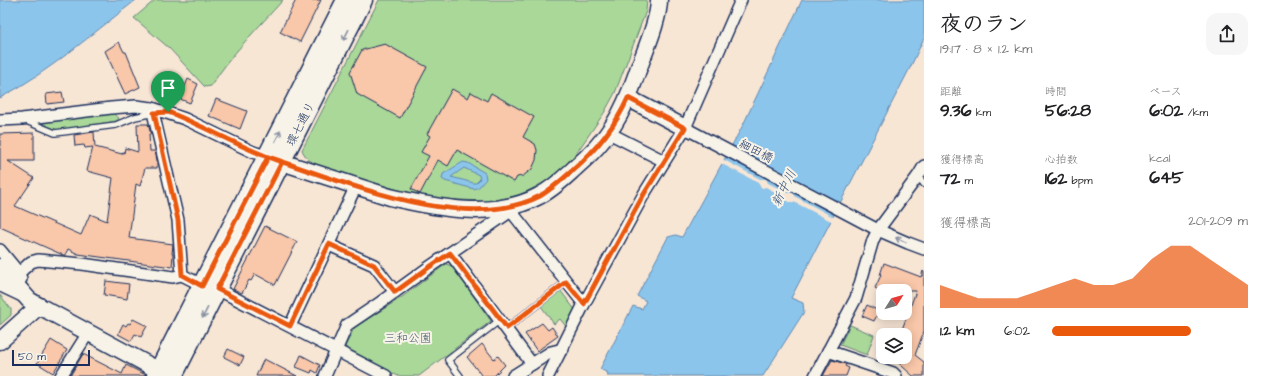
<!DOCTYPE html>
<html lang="ja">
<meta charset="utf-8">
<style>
:root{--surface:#fff;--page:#f6f6f6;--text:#202124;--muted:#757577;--accent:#ea580c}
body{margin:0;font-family:"Architects Daughter","Klee One",sans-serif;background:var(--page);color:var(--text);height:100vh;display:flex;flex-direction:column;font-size:15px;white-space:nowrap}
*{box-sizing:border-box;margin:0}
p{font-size:13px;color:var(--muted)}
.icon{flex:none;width:22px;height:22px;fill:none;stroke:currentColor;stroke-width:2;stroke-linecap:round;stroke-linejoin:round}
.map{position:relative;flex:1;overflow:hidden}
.drawer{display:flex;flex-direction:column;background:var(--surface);width:340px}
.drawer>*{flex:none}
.needle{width:26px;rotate:53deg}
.fabs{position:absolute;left:876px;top:284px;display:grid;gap:8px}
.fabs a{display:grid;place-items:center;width:36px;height:36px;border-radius:8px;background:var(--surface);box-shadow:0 2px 10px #0003;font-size:20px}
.scale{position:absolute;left:12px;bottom:10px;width:78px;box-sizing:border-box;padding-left:4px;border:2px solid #1b2f5e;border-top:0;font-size:11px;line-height:14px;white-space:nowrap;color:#1b2f5e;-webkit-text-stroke:3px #f7f3e8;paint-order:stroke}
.pin{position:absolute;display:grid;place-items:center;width:34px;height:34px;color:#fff;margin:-41px -17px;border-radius:50% 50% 50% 0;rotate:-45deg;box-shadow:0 0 4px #0007}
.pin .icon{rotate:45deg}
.round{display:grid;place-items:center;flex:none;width:42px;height:42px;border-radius:12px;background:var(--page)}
.headline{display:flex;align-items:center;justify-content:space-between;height:68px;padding:0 16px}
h1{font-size:22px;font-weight:700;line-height:30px}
.metrics{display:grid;grid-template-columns:repeat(3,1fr);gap:6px;height:68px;padding:4px 16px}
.metrics div{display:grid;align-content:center}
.metrics b{font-size:17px;font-weight:700}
.metrics small{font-size:11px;font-weight:400}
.metrics p{font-size:11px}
.chart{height:112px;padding:8px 16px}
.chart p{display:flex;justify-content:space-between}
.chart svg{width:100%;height:72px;margin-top:4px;fill:var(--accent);opacity:.7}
ul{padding:0 16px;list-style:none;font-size:13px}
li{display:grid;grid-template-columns:64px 48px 1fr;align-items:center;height:30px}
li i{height:10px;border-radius:5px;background:var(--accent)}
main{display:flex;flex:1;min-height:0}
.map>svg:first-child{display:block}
.green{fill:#aad898;stroke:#62847b}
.water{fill:#8cc5eb;stroke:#5f89b3;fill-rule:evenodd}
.pier{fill:#f8e6d5}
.building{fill:#f9c7a9;stroke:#1b2f5e}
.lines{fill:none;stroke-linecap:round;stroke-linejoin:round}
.lane-casing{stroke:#1b2f5e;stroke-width:8}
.street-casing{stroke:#1b2f5e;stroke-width:14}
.secondary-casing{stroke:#1b2f5e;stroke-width:19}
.primary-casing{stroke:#1b2f5e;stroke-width:21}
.lane{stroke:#f7f3e8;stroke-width:5.5}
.street{stroke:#f7f3e8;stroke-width:11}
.secondary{stroke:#f7f3e8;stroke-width:16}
.primary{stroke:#f7f3e8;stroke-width:18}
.oneway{stroke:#8991a3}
.route-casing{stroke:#fff;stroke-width:8}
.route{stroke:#ea580c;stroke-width:5}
.labels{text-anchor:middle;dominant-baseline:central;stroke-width:4;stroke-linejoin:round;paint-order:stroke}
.street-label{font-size:12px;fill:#1b2f5e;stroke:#f7f3e8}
.park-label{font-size:12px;fill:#3f596c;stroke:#f7f3e8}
.water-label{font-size:13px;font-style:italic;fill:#375481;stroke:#f7f3e8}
</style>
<main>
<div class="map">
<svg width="924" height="376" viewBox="0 0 924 376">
<rect width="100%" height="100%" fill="#f8e6d5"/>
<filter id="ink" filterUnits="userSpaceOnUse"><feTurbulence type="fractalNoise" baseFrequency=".025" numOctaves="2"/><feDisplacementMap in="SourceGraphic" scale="8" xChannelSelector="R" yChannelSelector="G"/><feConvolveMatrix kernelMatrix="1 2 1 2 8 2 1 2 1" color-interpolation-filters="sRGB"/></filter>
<g filter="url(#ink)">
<g class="green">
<path d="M155 0H283C258 28 231 54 211 86L205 87 169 48 134 18Z"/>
<path d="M379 0H647L646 11 615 93 604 113 575 155 562 168 546 181 532 189 518 196 485 201 437 199 398 190 321 167C313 163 306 159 302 150Z"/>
<path d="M113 113 119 118 117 121 57 130 40 123 39 121Z"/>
<path d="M446 264 452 266 491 321 419 376H398L345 347 354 328 402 297Z"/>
<path d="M560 290 576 311 568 329 560 319 554 324 541 306Z"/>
<path d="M0 295 11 309V315L0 325Z"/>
<path d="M850 325 874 335 867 355 840 345Z"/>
</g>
<g class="water">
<path d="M0 0H136C92 34 49 72 0 98Z"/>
<path d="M802 0H924V38L911 66 791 298 803 303 804 312 763 376H607L608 373 600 369 633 306 642 309 646 301 637 296 668 237 676 235 682 237 743 125Z"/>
<path d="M463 162 468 163 485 173 486 179 479 187 474 189 445 181 442 179 443 174ZM464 168 479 175 480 179 476 183H474L451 177Z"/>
</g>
<path class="pier" d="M722 159 760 179H766L768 183 788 193H793L796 197 835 218 833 222 794 202H789L785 198 766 187 762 188 757 182 720 163Z"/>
<g class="building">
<path d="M296 0H321L300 42 280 32Z"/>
<path d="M119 42 124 52H126L140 87 125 94 105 51Z"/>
<path d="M385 44 427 67 400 118 357 94 350 72 362 50Z"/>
<path d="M188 79 198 84 190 103 180 99Z"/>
<path d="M452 89 468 98 471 92 487 101 491 93 534 117 523 137 535 144 537 150 536 160 532 169 523 176 517 177 514 182 457 150 448 166 438 160 420 194 411 189 429 156 421 152 430 136 427 134Z"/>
<path d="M62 92 64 102 47 104 46 94Z"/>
<path d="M216 99 247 111 240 129 209 116Z"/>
<path d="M137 124H148L151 134H149L150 151H155L157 160V168H145L140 186 136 184 129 238 173 244 172 254H173L172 267 78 254 68 249 65 255H63L0 227V134L34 133V161H8L34 178 15 206 81 235 90 214 107 221 113 178 87 171 93 147 85 148 84 145 75 146 74 135 94 132 95 147 122 154V152L124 153 125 148 138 152Z"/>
<path d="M265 226 297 242 275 285 255 274 251 281 249 280 242 293 233 289Z"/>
<path d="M884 263 921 277 923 271 924 272V331L915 355 924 362V376H913L892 357H905V335H900L916 291H880L875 288 881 275H880Z"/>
<path d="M106 281 129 284 127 299 104 295Z"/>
<path d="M867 305 879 311 874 321 862 316Z"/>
<path d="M133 319 147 326 141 337 135 334 131 341 118 334 123 324 126 326 128 323 130 324Z"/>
<path d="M542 323 548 330 552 327 558 336 537 351 525 334Z"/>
<path d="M51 340 67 350 53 373 37 363Z"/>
<path d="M482 344 494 359 498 356 505 365 494 376H482L467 357Z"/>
<path d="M228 349 244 357 240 365 224 357Z"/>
<path d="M83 354 122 374 126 365 146 375V376H70Z"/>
<path d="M301 355 320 365 317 373 312 370 311 373 296 367Z"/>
<path d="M264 359 297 376H256Z"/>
<path d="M832 360 846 364 845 366 849 368 846 376H823Z"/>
</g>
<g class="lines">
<defs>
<g id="lane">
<path d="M24 120 55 133 116 125 135 117 154 113"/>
<path d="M918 176 924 184"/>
<path d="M507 328 566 282"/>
<path d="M460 376 448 360 500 320"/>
</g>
<g id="street">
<path d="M152 108 178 220 182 275"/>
<path d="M0 120 22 119 111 108 136 106 152 108 185 119 253 152 268 157"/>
<path d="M685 128 878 230 908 243 924 249"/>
<path d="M609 133 664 161"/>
<path d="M510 207 511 211 584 304"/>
<path d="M329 245 374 265 395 292"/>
<path d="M0 250 19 273 21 279"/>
<path d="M450 253 532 364"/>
<path d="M19 273 31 262 38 260 82 264 173 277 182 275 202 285"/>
<path d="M0 283 3 287 22 296"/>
<path d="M217 289 386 376"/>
<path d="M290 326 356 186"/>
<path d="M828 351 893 373 896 376"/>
<path d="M61 376 88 333"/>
<path d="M325 376 347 325 381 302 428 268 511 211"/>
<path d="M513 376 551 352 563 349"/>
<path d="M548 376 584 304 644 194 685 128 741 0"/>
<path d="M815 376 856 298 873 240 878 230 918 176 924 166"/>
</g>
<g id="secondary">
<path d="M628 98 685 128"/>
<path d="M269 158 390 197C437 208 494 220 539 196 553 189 564 178 575 168 609 139 623 114 637 73 644 53 659 20 659 0"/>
<path d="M0 267 29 300 39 306 169 376"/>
<path d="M0 341 39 306"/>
</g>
<g id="primary">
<path d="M156 376 346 0"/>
<path d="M173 376 363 0"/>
</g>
</defs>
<use href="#lane" class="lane-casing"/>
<use href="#street" class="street-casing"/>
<use href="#secondary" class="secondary-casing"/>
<use href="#primary" class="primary-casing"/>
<use href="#lane" class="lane"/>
<use href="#street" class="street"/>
<use href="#secondary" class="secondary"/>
<use href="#primary" class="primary"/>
</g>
<defs><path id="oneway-shaft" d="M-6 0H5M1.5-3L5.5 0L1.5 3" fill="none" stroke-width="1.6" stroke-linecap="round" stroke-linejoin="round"/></defs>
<g class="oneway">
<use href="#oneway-shaft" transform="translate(346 35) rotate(117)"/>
<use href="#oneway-shaft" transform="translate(278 136) rotate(-63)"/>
<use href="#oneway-shaft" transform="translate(901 240) rotate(-156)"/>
<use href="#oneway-shaft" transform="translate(205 313) rotate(117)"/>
</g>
</g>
<g class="lines" filter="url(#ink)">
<defs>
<path id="route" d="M168 112C207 127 242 149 282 162L217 289 290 326 329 244 374 265 395 292 428 268 450 253 507 328 566 282 584 304 644 194 685 128 628 98C615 127 597 149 573 170 563 179 552 189 540 196 465 235 342 181 268 157L202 286 182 275 178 220 154 113 168 112"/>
</defs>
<use href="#route" class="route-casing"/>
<use href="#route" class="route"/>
</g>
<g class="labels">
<g class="street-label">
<text transform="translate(301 124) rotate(-63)">環七通り</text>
<text transform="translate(756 151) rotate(28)">細田橋</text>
</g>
<g class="park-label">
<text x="408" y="338">三和公園</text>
</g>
<g class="water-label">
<text transform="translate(784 188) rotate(-64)">新中川</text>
</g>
</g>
</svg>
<div class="fabs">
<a><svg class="needle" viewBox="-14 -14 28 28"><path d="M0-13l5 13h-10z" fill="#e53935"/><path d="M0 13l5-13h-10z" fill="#757577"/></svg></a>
<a><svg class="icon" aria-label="layers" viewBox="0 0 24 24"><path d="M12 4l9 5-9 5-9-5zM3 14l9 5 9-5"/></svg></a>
</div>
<div class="scale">50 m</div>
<div class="pin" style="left:168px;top:112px;background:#1e9e55"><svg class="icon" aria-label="arrive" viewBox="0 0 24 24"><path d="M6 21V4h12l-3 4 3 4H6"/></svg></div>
</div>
<section class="drawer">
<div class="headline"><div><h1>夜のラン</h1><p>19:17 · 8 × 1.2 km</p></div><a class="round"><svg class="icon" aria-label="share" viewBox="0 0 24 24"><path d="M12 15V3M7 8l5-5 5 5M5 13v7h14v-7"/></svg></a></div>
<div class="metrics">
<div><p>距離</p><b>9.36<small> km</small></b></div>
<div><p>時間</p><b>56:28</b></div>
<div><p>ペース</p><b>6:02<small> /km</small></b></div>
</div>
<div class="metrics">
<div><p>獲得標高</p><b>72<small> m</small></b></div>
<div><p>心拍数</p><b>162<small> bpm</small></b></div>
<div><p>kcal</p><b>645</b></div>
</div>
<div class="chart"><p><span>獲得標高</span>201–209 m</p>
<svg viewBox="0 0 160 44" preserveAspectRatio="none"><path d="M0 44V30L10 34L20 38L30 38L40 38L50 34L60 30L70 26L80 30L90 30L100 26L110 14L120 6L130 6L140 14L150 22L160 30V44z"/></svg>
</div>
<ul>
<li><b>1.2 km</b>6:02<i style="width:71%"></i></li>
</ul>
</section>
</main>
